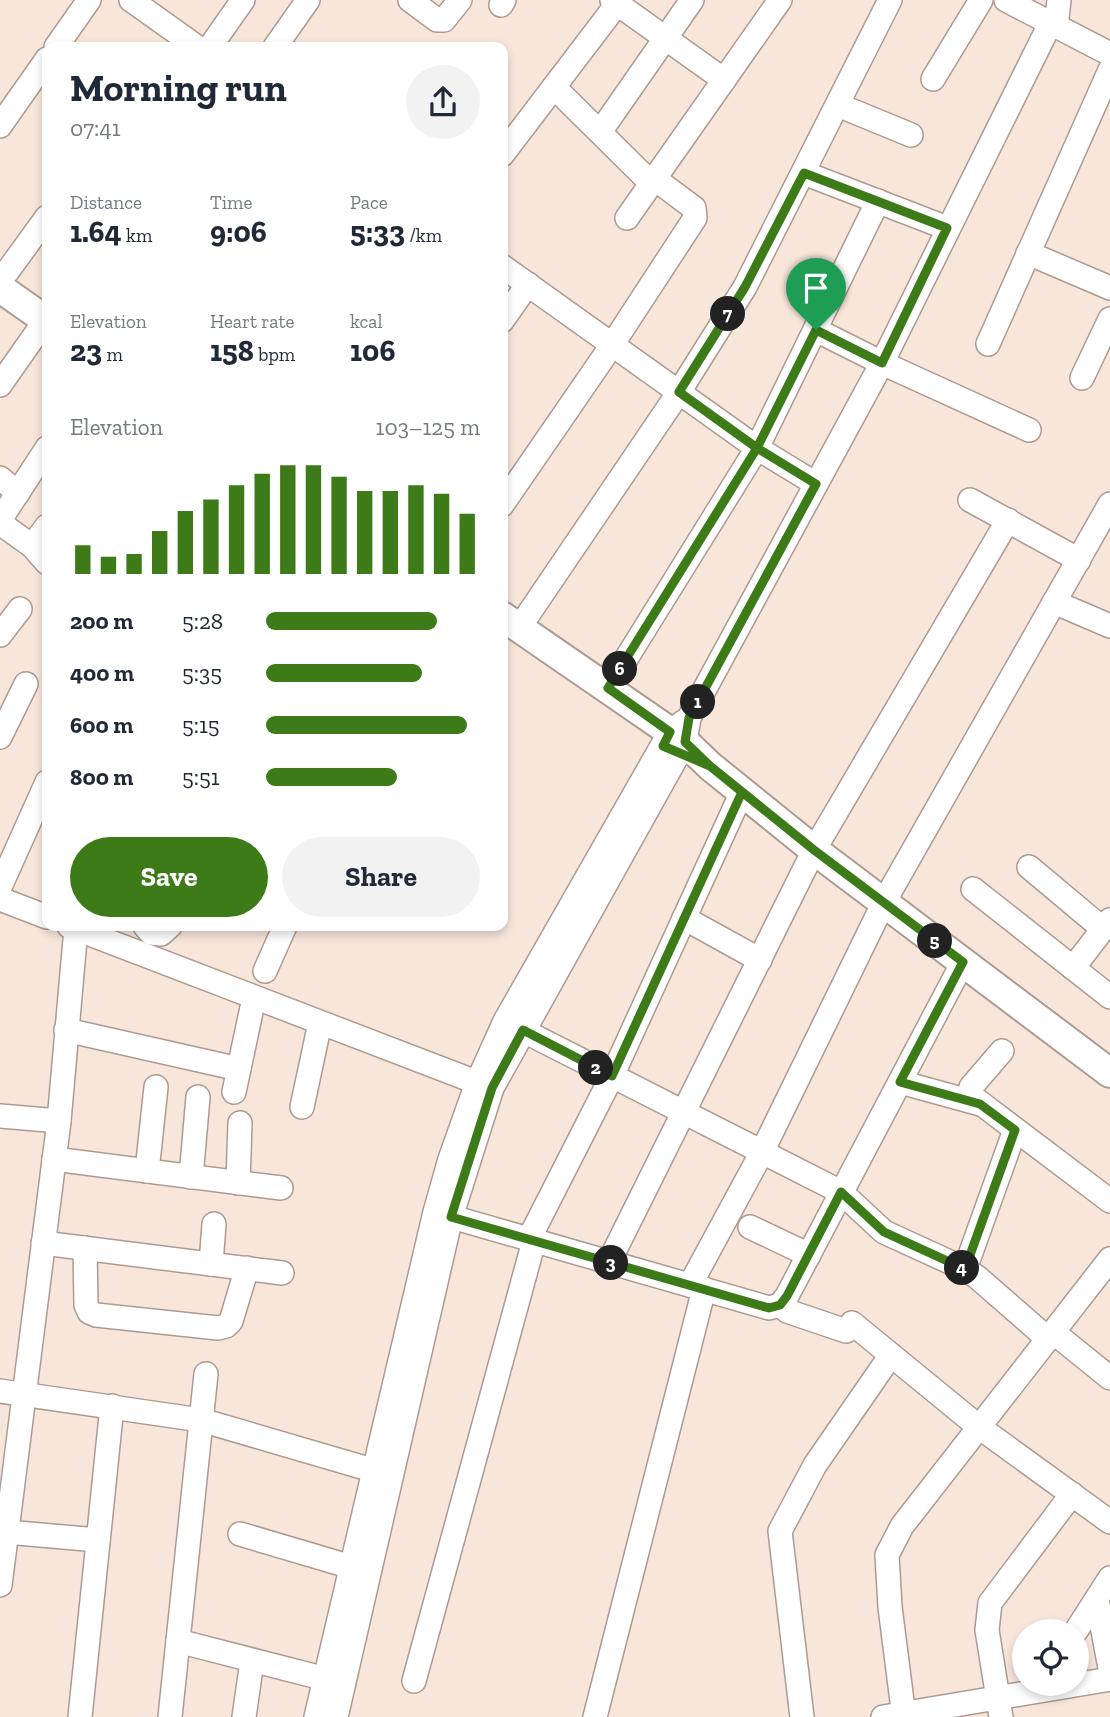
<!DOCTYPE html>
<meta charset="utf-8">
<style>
:root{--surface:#fff;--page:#f2f2f3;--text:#1f2937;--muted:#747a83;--accent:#3c7b18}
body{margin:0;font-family:"Zilla Slab",serif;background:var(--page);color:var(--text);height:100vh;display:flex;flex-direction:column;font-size:26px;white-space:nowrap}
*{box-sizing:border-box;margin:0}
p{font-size:23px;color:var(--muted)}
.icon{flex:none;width:38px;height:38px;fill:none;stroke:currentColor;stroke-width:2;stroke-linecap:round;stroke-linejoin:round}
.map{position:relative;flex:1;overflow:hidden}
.panel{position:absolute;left:42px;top:42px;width:466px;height:889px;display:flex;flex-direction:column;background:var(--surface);border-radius:14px;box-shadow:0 4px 10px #0003}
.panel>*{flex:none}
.tools{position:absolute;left:1012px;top:1619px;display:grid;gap:14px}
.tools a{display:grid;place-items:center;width:77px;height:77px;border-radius:50%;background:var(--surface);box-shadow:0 4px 10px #0003;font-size:35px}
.pin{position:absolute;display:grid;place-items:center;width:60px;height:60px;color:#fff;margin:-72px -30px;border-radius:50% 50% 50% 0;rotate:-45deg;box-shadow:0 0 7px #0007}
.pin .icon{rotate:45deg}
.km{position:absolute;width:35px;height:35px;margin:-18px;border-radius:50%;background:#222;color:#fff;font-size:19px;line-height:35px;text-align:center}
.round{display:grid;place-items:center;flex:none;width:74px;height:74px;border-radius:37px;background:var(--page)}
.headline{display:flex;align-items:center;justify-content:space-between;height:119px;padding:0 28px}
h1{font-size:38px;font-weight:700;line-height:52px}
.stats{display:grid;grid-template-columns:repeat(3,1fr);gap:10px;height:119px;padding:7px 28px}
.stats div{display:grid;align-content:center}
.stats b{font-size:30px;font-weight:700}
.stats small{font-size:19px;font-weight:400}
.stats p{font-size:19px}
.chart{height:196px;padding:14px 28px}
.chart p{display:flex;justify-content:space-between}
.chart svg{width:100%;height:126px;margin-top:7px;stroke:var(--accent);stroke-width:6}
.button{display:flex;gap:14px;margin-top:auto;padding:14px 28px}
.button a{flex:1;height:80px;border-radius:42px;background:var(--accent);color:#fff;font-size:28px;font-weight:700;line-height:80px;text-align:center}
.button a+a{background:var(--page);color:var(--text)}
ul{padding:0 28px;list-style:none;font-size:23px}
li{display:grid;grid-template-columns:112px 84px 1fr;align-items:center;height:52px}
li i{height:18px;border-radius:9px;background:var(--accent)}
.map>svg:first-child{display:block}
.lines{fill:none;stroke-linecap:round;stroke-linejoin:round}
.minor-casing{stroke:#ad9b91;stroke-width:26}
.major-casing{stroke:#ad9b91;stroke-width:32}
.minor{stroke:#fff;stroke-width:23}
.major{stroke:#fff;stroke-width:28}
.route-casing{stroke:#fff;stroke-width:14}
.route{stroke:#3c7b18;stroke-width:9}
</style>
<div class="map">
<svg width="1110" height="1717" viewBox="0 0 1110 1717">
<rect width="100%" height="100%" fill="#f9e6db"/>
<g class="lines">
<defs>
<g id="minor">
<path d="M131 0 197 47"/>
<path d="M410 0 437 20H444L460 0"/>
<path d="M612 0 724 80"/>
<path d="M1006 0 1110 54"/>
<path d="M501 5 504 0"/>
<path d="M1056 27 1059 0"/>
<path d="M56 47 89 0"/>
<path d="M210 47 243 0"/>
<path d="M275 47 308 0"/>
<path d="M933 79 981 0"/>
<path d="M554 87 652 184"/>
<path d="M838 105 911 135"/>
<path d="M0 126 47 59"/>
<path d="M600 132 692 0"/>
<path d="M502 155 617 4"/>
<path d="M804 173 947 228"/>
<path d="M627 218 780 0"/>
<path d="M1028 253 1110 288"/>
<path d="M502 266 757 448 816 484"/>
<path d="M7 272 47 217"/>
<path d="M502 321 528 284"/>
<path d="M816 330 882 363 1029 430"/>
<path d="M988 344 1110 70"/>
<path d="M1082 378 1110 319"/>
<path d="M0 385 47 318"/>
<path d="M0 478 18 493"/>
<path d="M970 500 1079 560"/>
<path d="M502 505 612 345 695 218 694 208 655 179"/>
<path d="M0 520 47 448"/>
<path d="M0 523 32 546 47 526"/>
<path d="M32 546 47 563"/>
<path d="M1054 602 1110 626"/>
<path d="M519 628 679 392 745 287 890 0"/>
<path d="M0 635 20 609"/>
<path d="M608 688 757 448 878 201"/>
<path d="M0 737 26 684"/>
<path d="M1029 867 1103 929"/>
<path d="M0 887 47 782"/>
<path d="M973 889 1110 997"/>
<path d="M0 899 47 917"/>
<path d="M684 918 760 960"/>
<path d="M69 926 489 1087"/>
<path d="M145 926 151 933 161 934 170 926"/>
<path d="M1073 968 1110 920"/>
<path d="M265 971 285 926"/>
<path d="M510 1024 841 1192 884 1232 965 1269 977 1277 1048 1339"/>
<path d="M66 1030 239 1069"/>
<path d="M1002 1051 971 1087 970 1095 1110 1201"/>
<path d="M900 1082 980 1104"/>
<path d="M234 1092 254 998"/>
<path d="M302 1107 320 1023"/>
<path d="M0 1116 59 1121"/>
<path d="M54 1159 281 1188"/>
<path d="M147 1171 156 1087"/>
<path d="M191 1177 198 1097"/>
<path d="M238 1183 240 1123"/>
<path d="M438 1213 769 1308 780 1305 787 1296 963 962"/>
<path d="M750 1227 809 1255"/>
<path d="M529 1239 612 1076 742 792"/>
<path d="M43 1243 282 1273"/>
<path d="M85 1248 86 1305 89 1312 96 1315 218 1328 226 1326 231 1321 247 1268"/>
<path d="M609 1262 814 850 1008 520"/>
<path d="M211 1264 214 1224"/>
<path d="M965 1269 1015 1130"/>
<path d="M690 1285 762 1152 884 902 1110 504"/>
<path d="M780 1305 787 1311 846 1331"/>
<path d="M852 1323 979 1427 1110 1522"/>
<path d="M1053 1332 1110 1378"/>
<path d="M0 1391 201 1420 389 1475"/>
<path d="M6 1532 98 1540"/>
<path d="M240 1534 365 1571"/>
<path d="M0 1585 59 1121 76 928"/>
<path d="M1097 1599 1110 1668"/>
<path d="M1076 1631 1110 1578"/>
<path d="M178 1641 326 1679"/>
<path d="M414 1681 534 1241"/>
<path d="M80 1717 112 1406"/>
<path d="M170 1717 206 1374"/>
<path d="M244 1717 252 1661"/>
<path d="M316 1717 435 1212 450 1159 477 1083 505 1021 670 732 683 722"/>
<path d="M336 1717 451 1217 492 1088 685 742 689 718 882 363 1050 24"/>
<path d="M595 1717 704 1289"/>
<path d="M802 1717 780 1531 815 1465 891 1355"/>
<path d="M883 1717 1110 1679"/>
<path d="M904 1717 890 1607 887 1555 902 1526 1110 1259"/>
<path d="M1001 1717 987 1630 990 1603 1072 1494"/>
</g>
<g id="major">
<path d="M0 288 47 321"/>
<path d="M502 616 685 742 710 766 814 850 1110 1073"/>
</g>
</defs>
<use href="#minor" class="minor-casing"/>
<use href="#major" class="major-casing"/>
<use href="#minor" class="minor"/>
<use href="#major" class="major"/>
</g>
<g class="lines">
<defs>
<path id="route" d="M816 330 757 448 816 484 689 718 685 742 710 766 742 792 612 1076 523 1030 492 1088 451 1217 769 1308 780 1305 787 1296 841 1192 884 1232 965 1269 1015 1130 980 1104 900 1082 963 962 814 850 710 766 663 746 670 732 608 688 757 448 679 392 745 287 804 173 947 228 882 363 816 330"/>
</defs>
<use href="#route" class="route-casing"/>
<use href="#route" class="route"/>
</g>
</svg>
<div class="tools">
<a><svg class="icon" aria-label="locate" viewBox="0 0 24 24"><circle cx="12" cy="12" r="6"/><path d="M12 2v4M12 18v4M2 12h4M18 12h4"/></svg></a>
</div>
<div class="pin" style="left:816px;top:330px;background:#1e9e55"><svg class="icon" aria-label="arrive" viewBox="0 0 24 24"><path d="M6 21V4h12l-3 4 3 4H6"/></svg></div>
<b class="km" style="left:698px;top:702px">1</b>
<b class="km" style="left:596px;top:1068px">2</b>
<b class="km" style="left:611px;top:1263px">3</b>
<b class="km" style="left:962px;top:1268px">4</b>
<b class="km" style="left:935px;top:941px">5</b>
<b class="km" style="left:620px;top:669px">6</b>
<b class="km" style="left:728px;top:314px">7</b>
<section class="panel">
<div class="headline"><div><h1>Morning run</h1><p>07:41</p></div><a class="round"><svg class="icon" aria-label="share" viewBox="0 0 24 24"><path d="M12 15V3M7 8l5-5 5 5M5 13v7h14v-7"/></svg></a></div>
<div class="stats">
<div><p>Distance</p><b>1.64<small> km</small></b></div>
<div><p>Time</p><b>9:06</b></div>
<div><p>Pace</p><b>5:33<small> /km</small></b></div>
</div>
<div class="stats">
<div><p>Elevation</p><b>23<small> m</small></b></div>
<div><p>Heart rate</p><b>158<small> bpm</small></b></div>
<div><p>kcal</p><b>106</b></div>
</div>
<div class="chart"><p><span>Elevation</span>103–125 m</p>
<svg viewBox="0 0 160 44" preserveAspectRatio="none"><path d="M5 44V34M15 44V38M25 44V37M35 44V29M45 44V22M55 44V18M65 44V13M75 44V9M85 44V6M95 44V6M105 44V10M115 44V15M125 44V15M135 44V13M145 44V16M155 44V23"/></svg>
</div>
<ul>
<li><b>200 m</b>5:28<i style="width:80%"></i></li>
<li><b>400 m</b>5:35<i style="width:73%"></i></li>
<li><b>600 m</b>5:15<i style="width:94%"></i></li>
<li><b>800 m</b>5:51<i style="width:61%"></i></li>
</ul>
<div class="button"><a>Save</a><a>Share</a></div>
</section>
</div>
